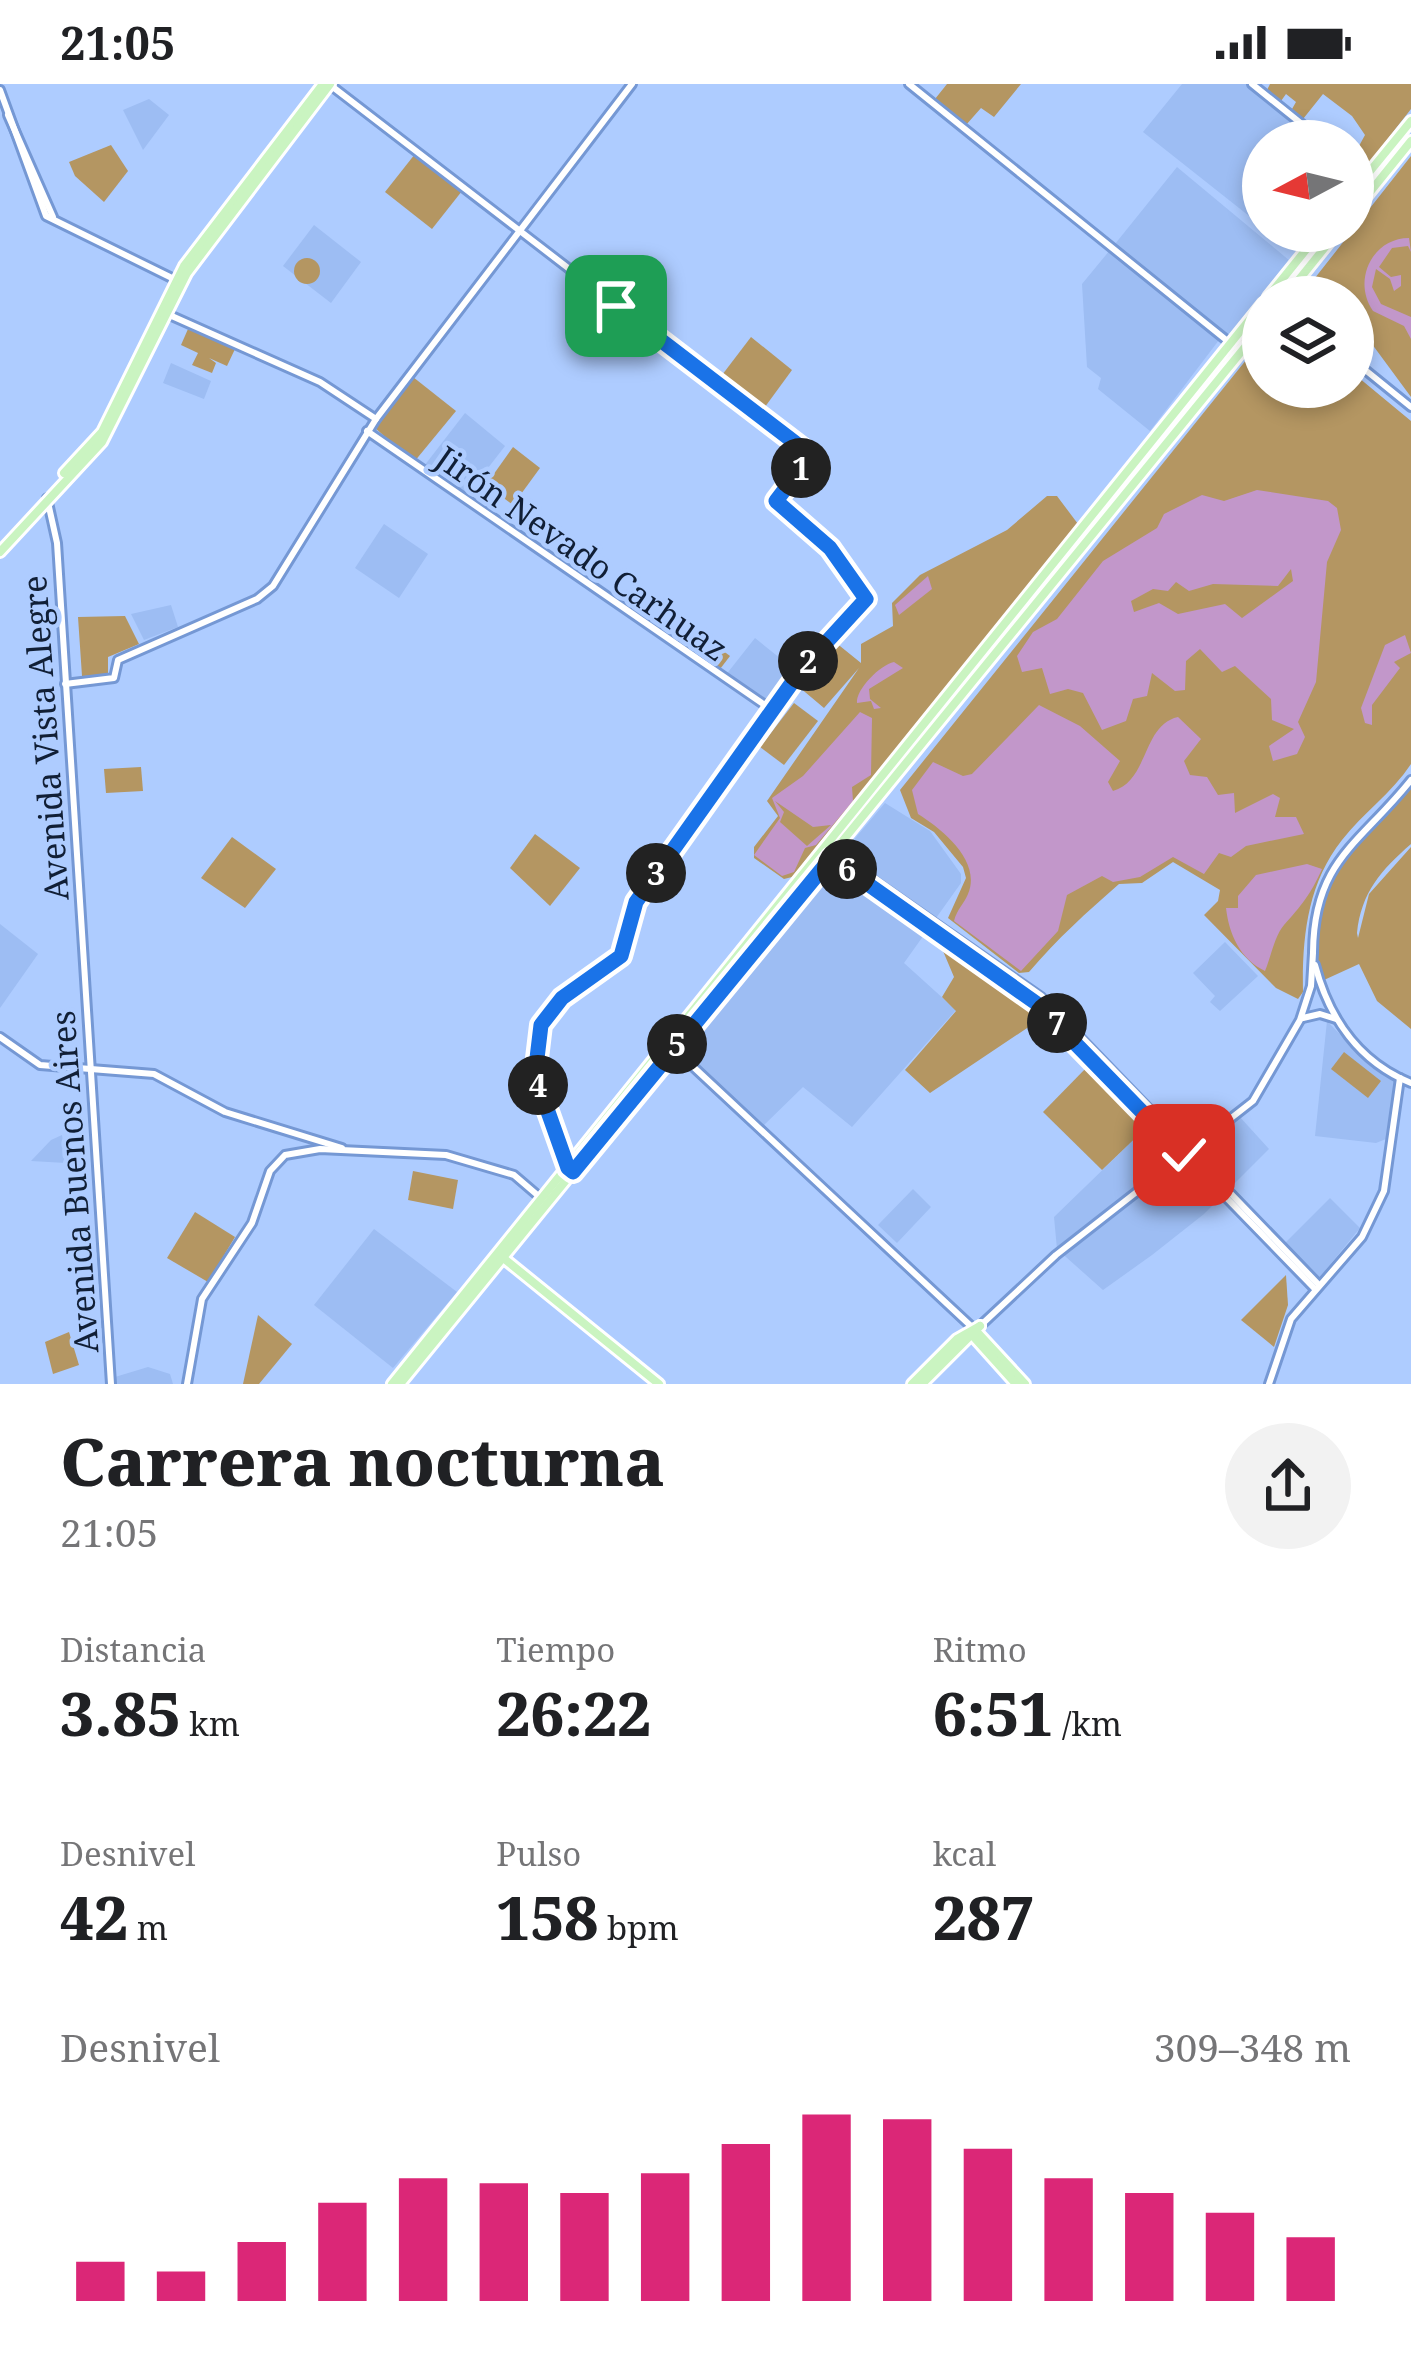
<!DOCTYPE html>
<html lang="es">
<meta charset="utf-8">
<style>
:root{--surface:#fff;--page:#f2f2f2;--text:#202124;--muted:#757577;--accent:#db2777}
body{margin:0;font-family:"Noto Serif",serif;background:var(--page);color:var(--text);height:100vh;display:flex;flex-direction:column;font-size:45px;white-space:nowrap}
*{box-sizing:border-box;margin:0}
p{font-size:39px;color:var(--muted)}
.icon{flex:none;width:66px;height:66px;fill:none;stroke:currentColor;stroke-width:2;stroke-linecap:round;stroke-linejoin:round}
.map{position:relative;height:1300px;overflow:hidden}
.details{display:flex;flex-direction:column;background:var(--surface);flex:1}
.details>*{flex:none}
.needle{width:78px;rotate:263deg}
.buttons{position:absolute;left:1242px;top:36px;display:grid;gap:24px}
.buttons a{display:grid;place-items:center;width:132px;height:132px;border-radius:50%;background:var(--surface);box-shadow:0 6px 18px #0003;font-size:60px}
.pin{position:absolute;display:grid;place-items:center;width:102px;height:102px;color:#fff;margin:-51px;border-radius:24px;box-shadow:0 6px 18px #0006}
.km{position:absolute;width:60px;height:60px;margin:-30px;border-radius:50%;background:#222;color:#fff;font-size:33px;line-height:60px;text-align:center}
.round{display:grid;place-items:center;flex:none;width:126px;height:126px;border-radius:63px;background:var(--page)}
.head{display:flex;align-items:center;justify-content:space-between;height:204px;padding:0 60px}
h1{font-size:66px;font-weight:800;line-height:90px}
.figures{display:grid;grid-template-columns:repeat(3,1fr);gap:18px;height:204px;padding:12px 60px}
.figures div{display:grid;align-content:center}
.figures b{font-size:60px;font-weight:800}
.figures small{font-size:33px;font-weight:400}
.figures p{font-size:33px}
.chart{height:336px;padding:24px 60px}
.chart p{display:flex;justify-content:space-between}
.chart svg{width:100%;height:216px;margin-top:12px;stroke:var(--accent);stroke-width:6}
.status{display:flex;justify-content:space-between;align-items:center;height:84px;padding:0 60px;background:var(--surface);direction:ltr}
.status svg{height:33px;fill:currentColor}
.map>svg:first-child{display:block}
.built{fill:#9dbdf3}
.green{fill:#b49662}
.water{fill:#c297ca;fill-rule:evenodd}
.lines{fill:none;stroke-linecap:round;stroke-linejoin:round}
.minor-casing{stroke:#7598d4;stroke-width:12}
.major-casing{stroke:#fff;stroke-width:14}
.minor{stroke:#fff;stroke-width:6}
.major{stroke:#caf4c1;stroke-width:8}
.route-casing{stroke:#fff;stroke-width:24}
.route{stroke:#1a73e8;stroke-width:15}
.labels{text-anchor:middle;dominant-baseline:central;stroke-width:9;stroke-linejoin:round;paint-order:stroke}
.street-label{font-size:33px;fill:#111f36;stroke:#aeccff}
</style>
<div class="status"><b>21:05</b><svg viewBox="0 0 49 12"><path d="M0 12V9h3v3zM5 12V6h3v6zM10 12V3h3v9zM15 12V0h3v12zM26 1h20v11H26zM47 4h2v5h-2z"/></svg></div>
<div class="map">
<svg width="1411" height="1300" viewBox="0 0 1411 1300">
<rect width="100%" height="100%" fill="#aeccff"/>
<g class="built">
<path d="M1182 0H1248L1298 42 1286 57H1263V143L1143 48Z"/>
<path d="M149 15 169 31 143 66 123 26Z"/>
<path d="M1177 83 1290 177 1228 253 1115 160Z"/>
<path d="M314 141 361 178 331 219 283 182Z"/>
<path d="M1110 166 1219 256 1150 347 1098 305 1101 294 1087 283 1082 200Z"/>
<path d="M171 279 211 297 204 315 163 299Z"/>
<path d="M465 329 505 362 464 415 421 386Z"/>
<path d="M384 440 428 470 399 514 355 484Z"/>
<path d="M171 521 178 543 144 556 131 530Z"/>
<path d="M755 554 796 587 770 621 725 592Z"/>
<path d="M885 719 930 747 961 790V799L904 879 956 926 852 1043 803 1003 762 1043 677 964Z"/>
<path d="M0 840 38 870 0 924Z"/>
<path d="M1225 858 1258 892 1220 927 1210 918 1215 912 1193 889Z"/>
<path d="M1327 937 1368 979 1395 997 1386 1055 1376 1059 1315 1052Z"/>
<path d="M1239 1032 1269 1065 1204 1130 1152 1171 1103 1206 1057 1165 1054 1133 1149 1041 1184 1076Z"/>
<path d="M62 1051 66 1079 31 1077 51 1056Z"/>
<path d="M913 1105 931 1123 897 1159 878 1141Z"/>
<path d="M1330 1114 1360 1144 1319 1194 1285 1159Z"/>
<path d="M374 1145 457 1208 393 1284 314 1221Z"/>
<path d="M148 1283 170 1290 173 1300H114L115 1293Z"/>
</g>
<g class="green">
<path d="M947 0H1021L994 33 981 24 966 41 935 15Z"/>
<path d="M1270 0H1411V25L1365 84 1353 73 1365 51 1352 32 1323 10 1303 35 1292 25 1296 18 1286 10 1281 17 1267 6Z"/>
<path d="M111 61 128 87 104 118 75 92 69 78Z"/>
<path d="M415 70 462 107 432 145 385 108Z"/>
<path d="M1411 72V313L1369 256 1353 252V213H1300Z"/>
<circle cx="307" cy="187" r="13"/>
<path d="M1263 222V234L677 957 674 954Z"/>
<path d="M188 245 235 265 227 282 209 274 216 279 212 289 192 281 198 269 181 261Z"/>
<path d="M751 253 792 286 762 327 719 295Z"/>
<path d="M1263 255V303H1353V289L1411 337V680C1392 709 1363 729 1342 756 1307 800 1302 855 1303 908L1298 915 1276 904 1204 831 1218 817 1220 806 1173 778 1142 799 1119 800C1086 829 1058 854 1029 888L1019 889 948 834 966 794 963 783 934 748 911 734 900 706Z"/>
<path d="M413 293 456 327 414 378 375 344Z"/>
<path d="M513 363 540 384 513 421 486 401Z"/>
<path d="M1047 412H1057L1078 440 792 793 784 795 754 774V763L778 732 767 717 859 584 824 624 799 603 835 558 861 579V560L893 542 892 519 920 491 1007 446Z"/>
<path d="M125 532 139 560 108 573V591L82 592 78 533Z"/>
<path d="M690 542 730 572 717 589 677 559Z"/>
<path d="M794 619 818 637 784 681 760 663Z"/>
<path d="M141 683 143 707 106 709 104 685Z"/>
<path d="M1411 701V760C1381 786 1361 809 1357 849L1358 854 1369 810 1411 763V945L1377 917 1359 880 1324 896C1287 816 1361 753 1411 701Z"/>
<path d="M535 750 580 784 550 822 510 784Z"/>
<path d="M232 753 276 785 245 824 201 794Z"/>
<path d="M943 867 1042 934 930 1009 905 986 956 927 942 913 954 893Z"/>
<path d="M1344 968 1381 997 1368 1014 1331 985Z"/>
<path d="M1088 982 1149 1041 1102 1086 1043 1028Z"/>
<path d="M413 1087 458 1096 453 1125 408 1116Z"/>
<path d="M195 1128 235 1153 208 1198 167 1174Z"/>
<path d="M1286 1191 1288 1221 1274 1263 1241 1236Z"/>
<path d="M258 1231 292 1260 259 1300H243Z"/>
<path d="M69 1248 79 1281 53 1290 45 1258Z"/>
</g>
<g class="water">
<path d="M1409 154 1411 168 1408 162 1392 164 1379 183 1391 193 1401 191V202L1394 207 1390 195 1376 185 1372 203 1381 220 1411 233V255L1404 242 1373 227C1352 197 1372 154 1409 154Z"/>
<path d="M1257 406 1328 417 1337 424 1341 446 1327 478 1316 598 1298 638 1305 653 1297 670 1273 677 1269 662 1294 645 1272 636 1271 615 1235 582 1222 588 1200 565 1186 577 1185 606 1175 607 1152 589 1147 612 1133 615 1126 637 1102 646 1083 609 1068 605 1050 610 1042 584 1022 588 1017 572 1033 548 1057 535 1103 477 1157 444 1164 430 1202 411 1224 417ZM1291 485 1293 497 1242 534 1225 520 1178 530 1159 519 1134 528 1131 517 1153 505 1168 507 1176 498 1189 507 1213 500 1278 502Z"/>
<path d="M928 492 932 505 899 531 895 521Z"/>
<path d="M1405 551 1411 569 1394 578 1400 584 1372 621V641L1365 639 1361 624 1385 561Z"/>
<path d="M894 578 903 584 869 605 870 615 881 624 874 625 871 617 857 619C856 605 880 581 894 578Z"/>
<path d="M1039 621 1080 642 1120 677 1108 698 1113 707C1149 697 1142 641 1178 633L1201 655 1184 677 1190 691 1207 693 1218 711 1234 709 1235 729 1273 710 1280 714 1275 733H1296L1304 750 1246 762 1231 773 1219 769 1204 790 1173 773 1140 793 1113 798 1102 792 1067 811 1058 847 1021 887 954 837C957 825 964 820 968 810 982 777 942 745 918 730L912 706 933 678 963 692 972 690Z"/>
<path d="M860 628 872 634 871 691 852 703 853 717 816 761 805 764 794 788 782 792 754 771 780 734 772 714 803 692ZM775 717 813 743 831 741 807 762 780 738 784 728Z"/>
<path d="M1307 780 1322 785C1311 810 1301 822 1284 841 1274 853 1271 873 1265 887 1240 875 1229 850 1226 824H1238V812L1256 791Z"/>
</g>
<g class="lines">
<defs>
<g id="minor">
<path d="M329 0 811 371 776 417 830 464 866 516 801 586 636 818 621 872 562 914 541 941 535 991 567 1081"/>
<path d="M909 0 1230 259"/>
<path d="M1252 0 1323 57"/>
<path d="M0 6 46 132 178 197"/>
<path d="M8 31 53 133"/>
<path d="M1353 81 1367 92"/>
<path d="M165 229 320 298 376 335"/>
<path d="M1353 276 1411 323"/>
<path d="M367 347 772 626"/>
<path d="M47 414 57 459 111 1300"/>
<path d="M65 600 114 594 118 576 257 515 273 502 376 335 632 0"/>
<path d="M834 769 1041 913 1319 1201"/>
<path d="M831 774 1037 919 1315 1205"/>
<path d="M1313 868C1314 776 1360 760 1411 696"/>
<path d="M1315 881C1329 934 1359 978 1411 999"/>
<path d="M1303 934 1320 930 1336 935"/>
<path d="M0 953 40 981 154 990 225 1028 342 1064"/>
<path d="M671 962 973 1244"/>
<path d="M980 1242 1056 1171 1253 1017 1300 936 1311 902 1313 869"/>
<path d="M187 1300 202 1215 252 1139 270 1087 285 1071 320 1065 446 1071 514 1091 542 1115"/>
<path d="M1269 1300 1291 1235 1362 1153 1384 1107 1400 994"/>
</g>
<g id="major">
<path d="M1353 108 1411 37"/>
<path d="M1353 129 1411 57"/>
<path d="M1268 213 1321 147"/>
<path d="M1285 213 1338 147"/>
<path d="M64 389 102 348 184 182 323 0"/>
<path d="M0 468 102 358 187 189 330 0"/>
<path d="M502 1173 659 1300"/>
<path d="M977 1248 1025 1300"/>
<path d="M973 1252 1016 1300"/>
<path d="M392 1300 1263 219"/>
<path d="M400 1300 1263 241"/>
<path d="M912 1300 957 1255 980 1242"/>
<path d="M922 1300 980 1242"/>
</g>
</defs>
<use href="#minor" class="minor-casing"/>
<use href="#major" class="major-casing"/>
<use href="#minor" class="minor"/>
<use href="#major" class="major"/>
</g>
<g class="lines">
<defs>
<path id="route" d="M616 222 811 371 776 417 830 464 866 515 801 586 636 818 621 872 562 914 541 941 535 991 568 1084 573 1088 831 774 1036 919 1184 1071"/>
</defs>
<use href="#route" class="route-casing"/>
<use href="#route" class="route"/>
</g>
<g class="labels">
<g class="street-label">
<text transform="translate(582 469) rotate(35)">Jirón Nevado Carhuaz</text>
<text transform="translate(45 654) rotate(-94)">Avenida Vista Alegre</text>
<text transform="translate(74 1098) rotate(-94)">Avenida Buenos Aires</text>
</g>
</g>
</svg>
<div class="buttons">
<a><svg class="needle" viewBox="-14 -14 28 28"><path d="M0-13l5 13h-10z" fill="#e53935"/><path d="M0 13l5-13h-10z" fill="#757577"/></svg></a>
<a><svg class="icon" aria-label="layers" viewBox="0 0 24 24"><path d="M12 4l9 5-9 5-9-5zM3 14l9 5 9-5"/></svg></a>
</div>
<div class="pin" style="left:616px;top:222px;background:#1e9e55"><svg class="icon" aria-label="arrive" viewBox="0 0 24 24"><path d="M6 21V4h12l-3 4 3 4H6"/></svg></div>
<div class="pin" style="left:1184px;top:1071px;background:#d93025"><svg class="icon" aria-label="check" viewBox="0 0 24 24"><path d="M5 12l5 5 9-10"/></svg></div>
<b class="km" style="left:801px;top:384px">1</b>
<b class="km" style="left:808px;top:577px">2</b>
<b class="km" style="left:656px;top:789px">3</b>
<b class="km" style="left:538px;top:1001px">4</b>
<b class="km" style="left:677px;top:960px">5</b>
<b class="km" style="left:847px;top:785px">6</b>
<b class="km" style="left:1057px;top:939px">7</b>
</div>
<section class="details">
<div class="head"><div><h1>Carrera nocturna</h1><p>21:05</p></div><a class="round"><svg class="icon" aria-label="share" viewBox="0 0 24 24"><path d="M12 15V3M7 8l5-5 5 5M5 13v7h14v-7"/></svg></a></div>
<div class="figures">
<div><p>Distancia</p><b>3.85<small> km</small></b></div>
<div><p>Tiempo</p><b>26:22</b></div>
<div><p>Ritmo</p><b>6:51<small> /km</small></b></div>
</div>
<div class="figures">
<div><p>Desnivel</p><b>42<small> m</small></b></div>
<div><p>Pulso</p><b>158<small> bpm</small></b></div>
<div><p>kcal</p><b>287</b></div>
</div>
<div class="chart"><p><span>Desnivel</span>309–348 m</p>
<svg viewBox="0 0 160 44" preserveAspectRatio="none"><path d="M5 44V36M15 44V38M25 44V32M35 44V24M45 44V19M55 44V20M65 44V22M75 44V18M85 44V12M95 44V6M105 44V7M115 44V13M125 44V19M135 44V22M145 44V26M155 44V31"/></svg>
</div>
</section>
